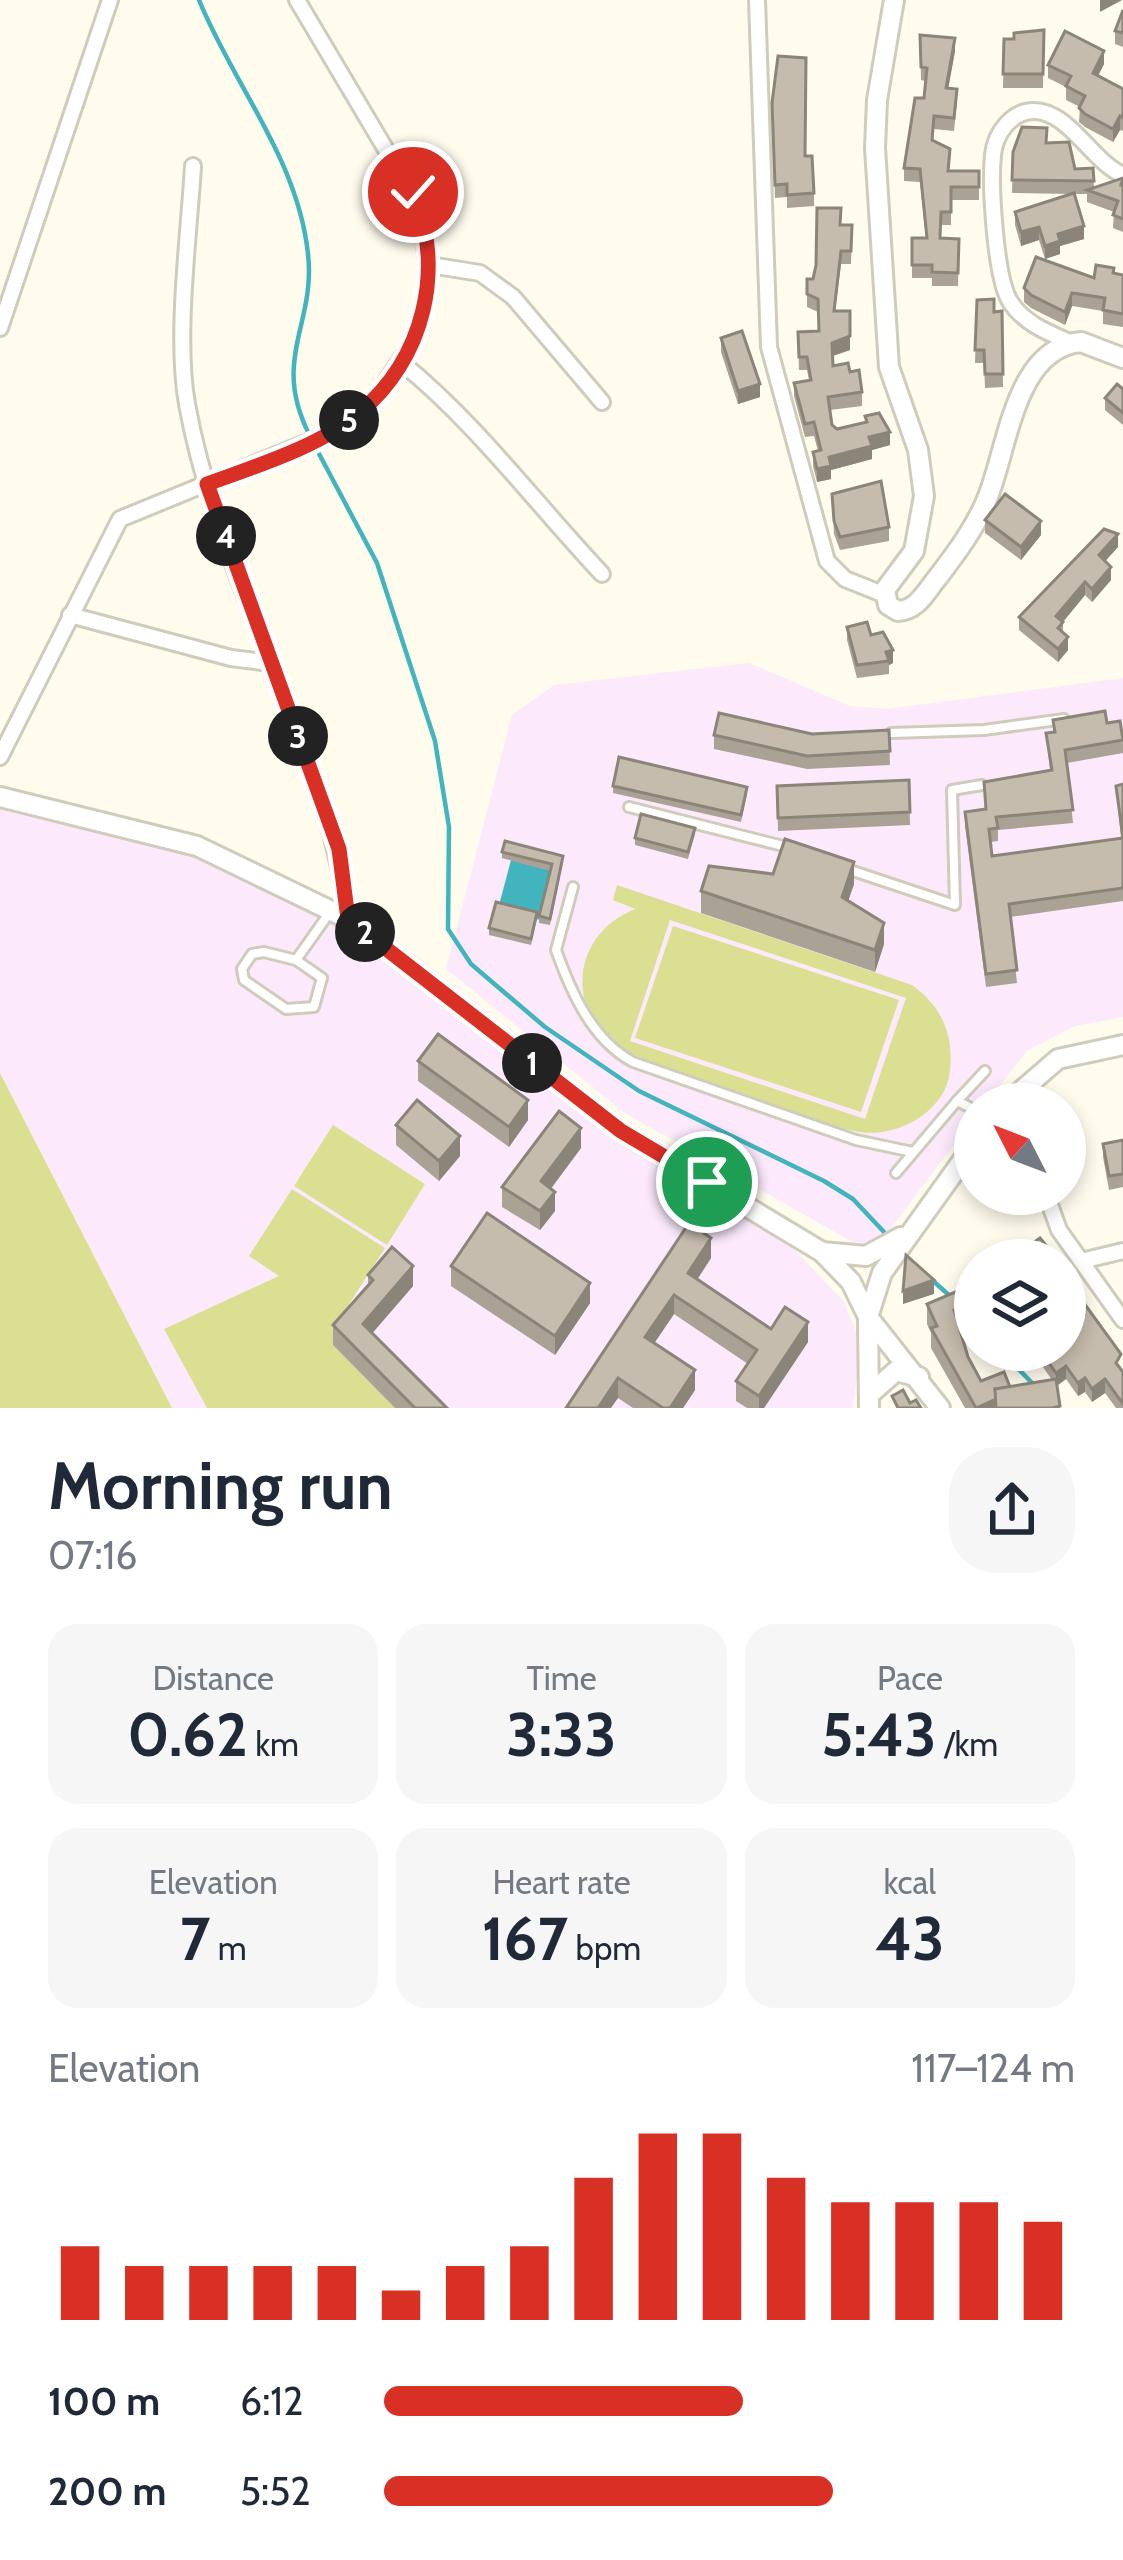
<!DOCTYPE html>
<meta charset="utf-8">
<style>
:root{--surface:#fff;--page:#f6f6f7;--text:#1f2937;--muted:#747a83;--accent:#d93025}
body{margin:0;font-family:Cabin,sans-serif;background:var(--page);color:var(--text);height:100vh;display:flex;flex-direction:column;font-size:45px;white-space:nowrap}
*{box-sizing:border-box;margin:0}
p{font-size:39px;color:var(--muted)}
.icon{flex:none;width:66px;height:66px;fill:none;stroke:currentColor;stroke-width:2;stroke-linecap:round;stroke-linejoin:round}
.map{position:relative;height:1408px;overflow:hidden}
.details{display:flex;flex-direction:column;background:var(--surface);flex:1}
.details>*{flex:none}
.needle{width:78px;rotate:312deg}
.buttons{position:absolute;left:954px;top:1083px;display:grid;gap:24px}
.buttons a{display:grid;place-items:center;width:132px;height:132px;border-radius:50%;background:var(--surface);box-shadow:0 6px 18px #0003;font-size:60px}
.pin{position:absolute;display:grid;place-items:center;width:102px;height:102px;color:#fff;margin:-51px;border:6px solid #fff;border-radius:50%;box-shadow:0 3px 12px #0007}
.km{position:absolute;width:60px;height:60px;margin:-30px;border-radius:50%;background:#222;color:#fff;font-size:33px;line-height:60px;text-align:center}
.round{display:grid;place-items:center;flex:none;width:126px;height:126px;border-radius:48px;background:var(--page)}
.head{display:flex;align-items:center;justify-content:space-between;height:204px;padding:0 48px}
h1{font-size:66px;font-weight:700;line-height:90px}
.metrics{display:grid;grid-template-columns:repeat(3,1fr);gap:18px;height:204px;padding:12px 48px}
.metrics div{display:grid;align-content:center;border-radius:30px;background:var(--page);text-align:center}
.metrics b{font-size:60px;font-weight:700}
.metrics small{font-size:33px;font-weight:400}
.metrics p{font-size:33px}
.chart{height:336px;padding:24px 48px}
.chart p{display:flex;justify-content:space-between}
.chart svg{width:100%;height:216px;margin-top:12px;stroke:var(--accent);stroke-width:6}
ul{padding:0 48px;list-style:none;font-size:39px}
li{display:grid;grid-template-columns:192px 144px 1fr;align-items:center;height:90px}
li i{height:30px;border-radius:15px;background:var(--accent)}
.map>svg:first-child{display:block}
.education{fill:#fceafc}
.green{fill:#dadf91;fill-rule:evenodd}
.water{fill:#42b4be}
.lines{fill:none;stroke-linecap:round;stroke-linejoin:round}
.stream{stroke:#42b4be;stroke-width:4.5}
.lane-casing{stroke:#d0ccbb;stroke-width:14}
.street-casing{stroke:#d0ccbb;stroke-width:20}
.secondary-casing{stroke:#d0ccbb;stroke-width:24}
.lane{stroke:#fff;stroke-width:8}
.street{stroke:#fff;stroke-width:14}
.secondary{stroke:#fff;stroke-width:18}
.wall{fill:#aaa295}
.shaded-wall{fill:#8b8479}
.building{fill:#c6bcad;stroke:#8b8479;stroke-width:3}
.route-casing{stroke:#fff;stroke-width:24}
.route{stroke:#d93025;stroke-width:15}
</style>
<div class="map">
<svg width="1123" height="1408" viewBox="0 0 1123 1408">
<rect width="100%" height="100%" fill="#fffbed"/>
<g class="education">
<path d="M749 663 850 706 887 709 1123 678V1017L1075 1026 1028 1050 985 1104H975V1117L882 1240 870 1245 856 1244 625 1113 446 969 512 715 554 685Z"/>
<path d="M0 797 197 846 348 919 446 996 771 1226 843 1300 856 1331 859 1362 853 1408H172L0 1073Z"/>
</g>
<g class="green">
<path d="M617 885 912 985C941 1006 954 1033 950 1071 946 1111 898 1138 860 1132 822 1126 635 1063 611 1041 564 1000 577 932 635 909L613 900ZM670 920 906 998 865 1119 630 1041Z"/>
<path d="M673 926 899 1000 861 1112 635 1038Z"/>
<path d="M0 1073 172 1408H0Z"/>
<path d="M333 1125 425 1184 387 1245 294 1186Z"/>
<path d="M292 1189 385 1248 342 1315 333 1345 395 1408H207L164 1329 279 1276 249 1256Z"/>
</g>
<path class="water" d="M511 860 552 871 540 920 498 909Z"/>
<g class="lines">
<g class="stream">
<path d="M199 0C234 86 298 159 308 254 316 325 271 358 309 434"/>
<path d="M317 450 377 563 435 741 449 827 448 929 471 964 545 1027 639 1091 824 1181 853 1199 884 1232"/>
<path d="M932 1280 950 1296"/>
<path d="M966 1313 975 1323"/>
<path d="M1000 1350 1034 1385"/>
</g>
<defs>
<g id="lane">
<path d="M891 733 984 730 1064 719"/>
<path d="M629 807 791 848"/>
<path d="M844 868 955 905 952 790 982 785"/>
<path d="M573 887 556 950C571 992 592 1040 633 1062L856 1140 913 1152"/>
<path d="M264 952 296 960 322 978 314 1007 286 1009 244 980 242 969 252 954Z"/>
<path d="M296 960 330 912"/>
<path d="M957 1101 985 1071"/>
<path d="M896 1173 957 1101 975 1110"/>
</g>
<g id="street">
<path d="M757 0 769 347 827 561 845 579 885 595"/>
<path d="M193 166C189 235 175 337 187 404 219 582 325 740 348 919"/>
<path d="M430 265 480 273 513 297 602 402"/>
<path d="M0 328 110 0"/>
<path d="M1072 343C1049 333 1025 324 1011 303 995 280 990 184 993 155 995 134 1011 111 1034 111 1069 111 1092 162 1123 175"/>
<path d="M402 363C477 424 536 504 602 574"/>
<path d="M70 615 231 658 271 663"/>
<path d="M0 757 120 519 330 433 375 398 414 340 429 277 420 207 297 0"/>
<path d="M1046 1194 1059 1230 1123 1320"/>
<path d="M1081 1261 1123 1251"/>
</g>
<g id="secondary">
<path d="M894 0 877 100 875 148 889 367 918 450 924 496 914 551 885 590 888 605 898 611C918 610 926 591 938 577 957 552 975 528 987 499 1008 449 1014 348 1081 342L1123 358"/>
<path d="M0 797 197 846 348 919 621 1131 822 1252 851 1282 868 1317 940 1408"/>
<path d="M1006 1104 1058 1059 1123 1045"/>
<path d="M822 1252 866 1256 901 1237"/>
<path d="M871 1393 896 1371 919 1377"/>
<path d="M869 1408 868 1317 882 1273 975 1143"/>
</g>
</defs>
<use href="#lane" class="lane-casing"/>
<use href="#street" class="street-casing"/>
<use href="#secondary" class="secondary-casing"/>
<use href="#lane" class="lane"/>
<use href="#street" class="street"/>
<use href="#secondary" class="secondary"/>
</g>
<g class="wall">
<path d="M1123 10V47L1115 44V31Z"/>
<path d="M1044 30 1043 88H1003L1004 39H1014Z"/>
<path d="M920 35 955 51 948 88 957 102 954 131 934 129 933 140 949 171H979V200H951V225H941V238L959 239 958 286H932V278H912V238H926L920 182 904 181V168L924 98 925 81 921 80Z"/>
<path d="M1104 64 1098 75 1123 89V131L1120 130 1113 142 1085 127 1079 122 1080 107 1066 100V87L1048 78V65Z"/>
<path d="M772 103 805 156 814 193V206L787 208V197L775 198Z"/>
<path d="M1047 143 1075 169 1093 168 1094 188 1123 178V232L1113 228 1114 212 1087 202V194H1074L1084 239 1060 246V254L1045 259 1039 240 1021 246 1015 225V212L1072 194 1012 193 1013 152Z"/>
<path d="M841 225H852L851 264H841L835 311 850 350 833 356V366L850 372 862 392V406L830 410 832 425 837 429 865 422V416L890 445 872 450V459L831 470V479L817 482 813 466V452L818 451 814 436 805 437 794 396V383L809 380 807 370H799L798 332 819 331 818 312 807 307V292Z"/>
<path d="M1114 273 1123 275V327L1103 324V311L1072 306 1065 325 1031 308 1024 302V288Z"/>
<path d="M977 300 994 312 1002 311 1003 387 985 388 984 363H975Z"/>
<path d="M721 338 760 397 738 404 721 352Z"/>
<path d="M1123 389V425L1105 410V398Z"/>
<path d="M832 494 889 527V541L840 550 834 534Z"/>
<path d="M985 520 1041 535 1021 560 985 533Z"/>
<path d="M1118 547 1105 561 1111 580 1092 602 1085 595 1063 622V633L1068 650 1058 662 1019 630V617Z"/>
<path d="M847 627 871 635 893 663 889 665V674L857 678 847 640Z"/>
<path d="M1053 720 1107 723 1123 739V753L1067 763 1073 823 998 830V841L991 842 992 856 1121 838 1116 786 1123 784V901L1010 917 1017 983 986 987 965 826V812L985 809 984 782 1050 771 1046 733 1053 732Z"/>
<path d="M889 730 890 765 807 769 714 749V735L812 734Z"/>
<path d="M909 780 910 825 778 831 777 786Z"/>
<path d="M613 786 747 794 741 822 613 793Z"/>
<path d="M695 834 688 859 635 845V838Z"/>
<path d="M502 852 563 862 550 925 539 923V916L550 871 502 858Z"/>
<path d="M854 884 848 901 884 944 875 972 701 913V891Z"/>
<path d="M537 919 531 945 489 935V928Z"/>
<path d="M418 1061 528 1120 509 1147 418 1081Z"/>
<path d="M396 1125 460 1156 439 1181 396 1145Z"/>
<path d="M1123 1140V1187L1109 1190 1103 1157V1144Z"/>
<path d="M581 1148 551 1189 555 1211 540 1230 502 1207V1187Z"/>
<path d="M689 1223 711 1258 697 1280 771 1329 808 1342 764 1408H747L736 1401V1381L748 1364 674 1314 654 1343 695 1390 683 1408H633L618 1398 566 1408Z"/>
<path d="M451 1266 590 1303 555 1355 451 1286Z"/>
<path d="M368 1275 413 1286 372 1333 447 1408H395L333 1345V1325L368 1286Z"/>
<path d="M1080 1299 1123 1372V1408H1116L1105 1393 1092 1402 1085 1392 1078 1396 1066 1379 1057 1386 1060 1408H965L931 1348V1333L927 1324V1304L966 1325 959 1328 968 1357 981 1381 1010 1387 1052 1380 1036 1357V1350H1065Z"/>
</g>
<g class="shaded-wall">
<path d="M1100 0H1122L1100 12Z"/>
<path d="M955 38V51L946 101V88Z"/>
<path d="M1104 51V64L1093 86V73Z"/>
<path d="M1120 116V130L1113 142V129Z"/>
<path d="M1084 226V239L1060 246V254L1045 259V246L1058 234Z"/>
<path d="M1039 227V240L1021 246V232Z"/>
<path d="M1072 293V306L1065 325V312Z"/>
<path d="M850 336V350L832 356V343Z"/>
<path d="M760 384V397L738 404V391Z"/>
<path d="M890 432V445L872 450V459L831 470V479L817 482V469L829 457 869 437Z"/>
<path d="M1041 521V535L1021 560V547Z"/>
<path d="M1118 534V547L1099 568V555Z"/>
<path d="M1111 567V580L1092 602V589Z"/>
<path d="M1085 582V595L1056 630V616Z"/>
<path d="M1068 637V650L1058 662V649Z"/>
<path d="M893 650V663L889 665 886 652Z"/>
<path d="M854 862V884L842 919V897Z"/>
<path d="M884 923V944L875 972V950Z"/>
<path d="M528 1100V1120L509 1147V1127Z"/>
<path d="M581 1128V1148L541 1201V1181Z"/>
<path d="M460 1136V1156L439 1181V1161Z"/>
<path d="M555 1192V1211L540 1230V1211Z"/>
<path d="M711 1238V1258L688 1293V1273Z"/>
<path d="M413 1266V1286L363 1344V1324Z"/>
<path d="M934 1280V1294L903 1304V1291Z"/>
<path d="M590 1283V1303L555 1355V1336Z"/>
<path d="M674 1295V1314L645 1357V1337Z"/>
<path d="M966 1305V1325L954 1330V1310Z"/>
<path d="M808 1322V1342L764 1408H759V1396Z"/>
<path d="M1066 1366V1379L1056 1386V1373Z"/>
<path d="M695 1370V1390L683 1408H670Z"/>
<path d="M618 1378V1398L611 1408H598Z"/>
<path d="M1085 1378V1392L1078 1396V1383Z"/>
<path d="M1105 1379V1393L1092 1402V1389Z"/>
<path d="M995 1399V1408H976Z"/>
</g>
<g class="building">
<path d="M1123 10V33L1115 31Z"/>
<path d="M1044 30 1043 74H1003L1004 39H1014V33Z"/>
<path d="M1065 31 1104 51 1093 73 1123 89V118L1120 116 1113 129 1085 114 1079 108 1085 96 1066 86 1071 76 1048 65Z"/>
<path d="M920 35 955 38 946 88 957 89 954 118 934 116 932 140 950 149 948 171H979V187H951V212H941L940 238 959 239 958 273 932 272V265H912V238H927L920 169 904 168 915 98H924L927 68 921 67Z"/>
<path d="M778 56 806 58 805 156H812L814 193 787 195V184L775 185 772 103Z"/>
<path d="M1022 127 1047 128 1046 143 1069 142 1075 169 1093 168 1094 181 1012 180 1013 152Z"/>
<path d="M1123 178 1121 185H1123V219L1113 215 1118 201 1087 190Z"/>
<path d="M1074 193 1084 226 1058 234 1060 241 1045 246 1039 227 1021 232 1015 212Z"/>
<path d="M817 208H841L840 225H852L851 251H841L834 311H850V336L832 343 833 366 848 363 850 372 859 370 862 392 828 397 832 425 837 429 867 422 865 416 879 413 890 432 869 437 872 446 829 457 831 466 817 469 813 452 821 450 814 422 805 424 794 383 811 380 807 357H799L798 332 819 331 818 299 807 294V279H813L816 265Z"/>
<path d="M1036 257 1094 278 1096 265 1114 268 1113 273 1123 275V314L1103 310 1105 298 1072 293 1065 312 1031 295 1024 288Z"/>
<path d="M994 299V312L1002 311 1003 374H985L984 350H975L977 300Z"/>
<path d="M742 331 760 384 738 391 721 338Z"/>
<path d="M1117 384 1123 389V413L1105 398Z"/>
<path d="M881 481 889 527 840 537 834 521 832 494Z"/>
<path d="M1005 494 1041 521 1021 547 985 520Z"/>
<path d="M1104 529 1118 534 1099 555 1111 567 1092 589 1085 582 1056 616 1063 622 1058 628 1068 637 1058 649 1019 617Z"/>
<path d="M867 622 871 635 883 632 893 650 886 652 889 661 857 665 847 627Z"/>
<path d="M1105 711 1107 723 1120 721 1123 740 1065 750 1073 810 996 817 998 828 989 829 992 856 1123 838 1116 786 1123 784V888L1009 904 1017 970 986 974 965 812 986 809 984 782 1052 770 1046 733 1055 732 1053 720Z"/>
<path d="M719 713 812 734 889 730 890 751 807 756 714 735Z"/>
<path d="M619 757 747 787 741 815 613 786Z"/>
<path d="M909 780 910 812 778 818 777 786Z"/>
<path d="M641 814 695 828 688 852 635 838Z"/>
<path d="M785 839 854 862 842 897 884 923 875 950 701 891 709 866 773 874Z"/>
<path d="M505 841 563 856 550 919 539 916 552 864 502 852Z"/>
<path d="M496 902 537 912 531 939 489 928Z"/>
<path d="M438 1034 528 1100 509 1127 418 1061Z"/>
<path d="M417 1100 460 1136 439 1161 396 1125Z"/>
<path d="M559 1111 581 1128 541 1181 555 1192 540 1211 502 1187Z"/>
<path d="M1123 1140V1174L1109 1176 1103 1144Z"/>
<path d="M487 1213 590 1283 555 1336 451 1266Z"/>
<path d="M689 1223 711 1238 688 1273 771 1329 785 1307 808 1322 759 1396 736 1381 757 1350 674 1295 645 1337 695 1370 670 1408H663L618 1378 598 1408H566Z"/>
<path d="M1040 1238 1058 1260H1021L1017 1254Z"/>
<path d="M392 1247 413 1266 363 1324 447 1408H415L333 1325 373 1280 368 1275Z"/>
<path d="M906 1255 934 1280 903 1291Z"/>
<path d="M1065 1269 1080 1287 1078 1295 1121 1354 1116 1363 1123 1372V1404L1105 1379 1092 1389 1085 1378 1078 1383 1066 1366 1056 1373 1040 1350H1065Z"/>
<path d="M960 1290 966 1305 954 1310 968 1357 981 1381 1004 1372 1010 1387 995 1389 996 1399 976 1408 931 1328 937 1326 927 1304Z"/>
<path d="M1056 1379 1060 1406 1053 1408H996L995 1389Z"/>
<path d="M903 1390 910 1403 916 1400 921 1408H898L892 1396Z"/>
</g>
<g class="lines">
<defs>
<path id="route" d="M413 192C446 269 424 359 359 413 319 447 256 466 207 484L339 849 348 919 621 1131 707 1182"/>
</defs>
<use href="#route" class="route-casing"/>
<use href="#route" class="route"/>
</g>
</svg>
<div class="buttons">
<a><svg class="needle" viewBox="-14 -14 28 28"><path d="M0-13l5 13h-10z" fill="#e53935"/><path d="M0 13l5-13h-10z" fill="#747a83"/></svg></a>
<a><svg class="icon" aria-label="layers" viewBox="0 0 24 24"><path d="M12 4l9 5-9 5-9-5zM3 14l9 5 9-5"/></svg></a>
</div>
<div class="pin" style="left:707px;top:1182px;background:#1e9e55"><svg class="icon" aria-label="arrive" viewBox="0 0 24 24"><path d="M6 21V4h12l-3 4 3 4H6"/></svg></div>
<div class="pin" style="left:413px;top:192px;background:#d93025"><svg class="icon" aria-label="check" viewBox="0 0 24 24"><path d="M5 12l5 5 9-10"/></svg></div>
<b class="km" style="left:532px;top:1063px">1</b>
<b class="km" style="left:365px;top:932px">2</b>
<b class="km" style="left:298px;top:736px">3</b>
<b class="km" style="left:226px;top:536px">4</b>
<b class="km" style="left:349px;top:420px">5</b>
</div>
<section class="details">
<div class="head"><div><h1>Morning run</h1><p>07:16</p></div><a class="round"><svg class="icon" aria-label="share" viewBox="0 0 24 24"><path d="M12 15V3M7 8l5-5 5 5M5 13v7h14v-7"/></svg></a></div>
<div class="metrics">
<div><p>Distance</p><b>0.62<small> km</small></b></div>
<div><p>Time</p><b>3:33</b></div>
<div><p>Pace</p><b>5:43<small> /km</small></b></div>
</div>
<div class="metrics">
<div><p>Elevation</p><b>7<small> m</small></b></div>
<div><p>Heart rate</p><b>167<small> bpm</small></b></div>
<div><p>kcal</p><b>43</b></div>
</div>
<div class="chart"><p><span>Elevation</span>117–124 m</p>
<svg viewBox="0 0 160 44" preserveAspectRatio="none"><path d="M5 44V29M15 44V33M25 44V33M35 44V33M45 44V33M55 44V38M65 44V33M75 44V29M85 44V15M95 44V6M105 44V6M115 44V15M125 44V20M135 44V20M145 44V20M155 44V24"/></svg>
</div>
<ul>
<li><b>100 m</b>6:12<i style="width:52%"></i></li>
<li><b>200 m</b>5:52<i style="width:65%"></i></li>
</ul>
</section>
